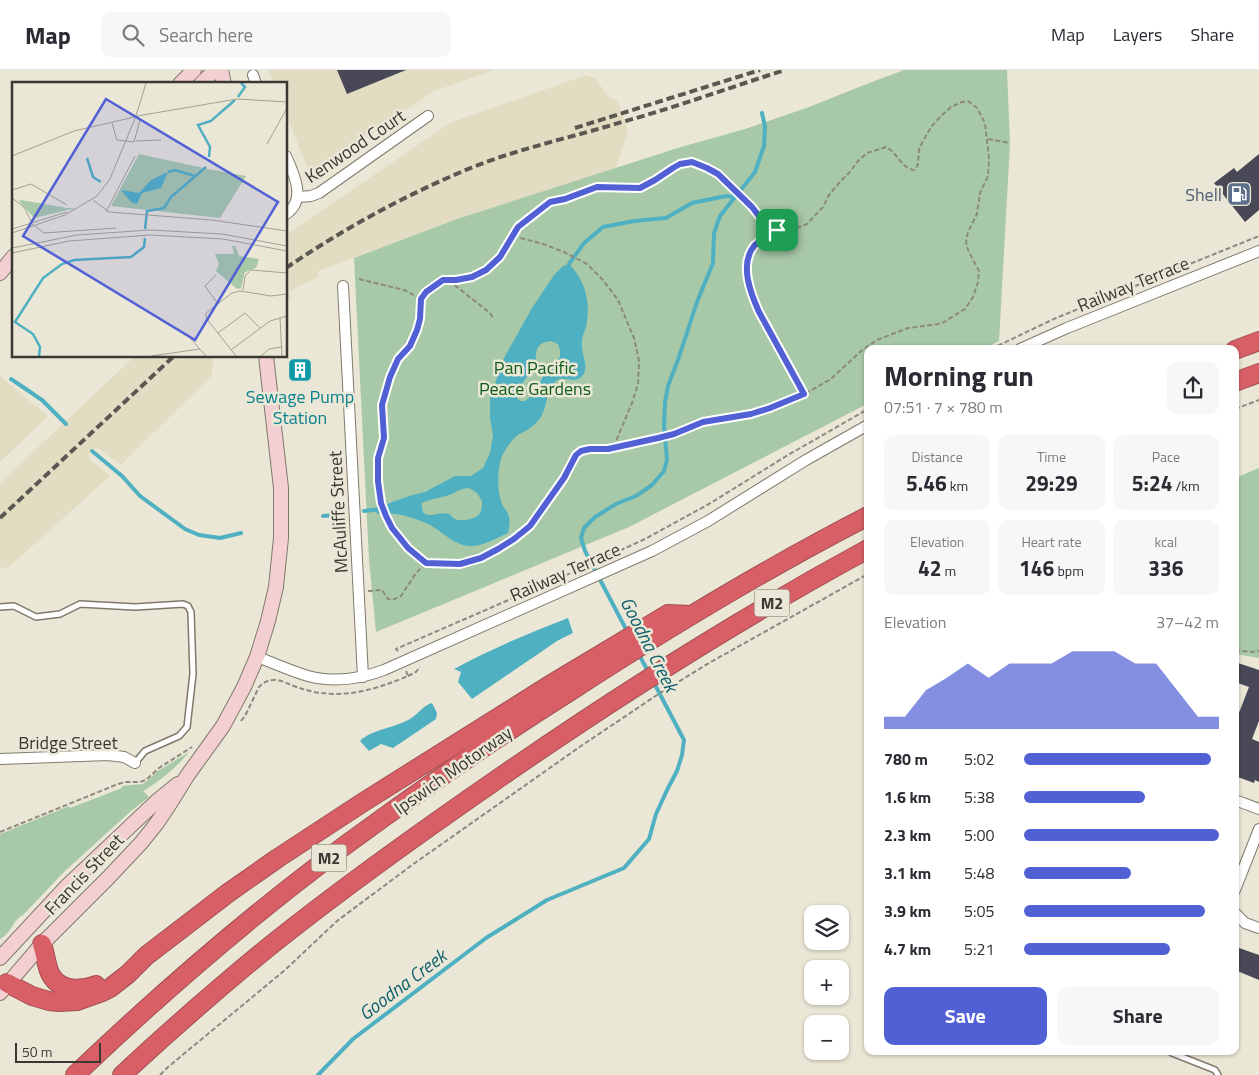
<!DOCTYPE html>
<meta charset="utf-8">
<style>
:root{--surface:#fff;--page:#f7f7f7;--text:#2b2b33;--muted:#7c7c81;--line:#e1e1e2;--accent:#5260d6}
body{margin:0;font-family:"Titillium Web",sans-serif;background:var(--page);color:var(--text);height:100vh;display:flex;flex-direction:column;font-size:19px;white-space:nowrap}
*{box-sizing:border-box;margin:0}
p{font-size:16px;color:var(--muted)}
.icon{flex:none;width:28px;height:28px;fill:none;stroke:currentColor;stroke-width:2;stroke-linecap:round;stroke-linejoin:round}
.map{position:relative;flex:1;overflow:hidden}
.details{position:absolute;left:864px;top:275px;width:375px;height:710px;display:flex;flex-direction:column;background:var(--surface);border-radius:10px;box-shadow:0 1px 4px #0004}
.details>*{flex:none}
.buttons{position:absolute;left:804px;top:835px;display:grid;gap:10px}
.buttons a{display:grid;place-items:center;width:45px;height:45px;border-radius:10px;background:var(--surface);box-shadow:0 1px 4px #0004;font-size:25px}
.scale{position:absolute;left:15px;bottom:12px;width:86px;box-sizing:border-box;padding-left:5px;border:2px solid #3a3832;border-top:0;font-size:14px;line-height:18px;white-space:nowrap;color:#3a3832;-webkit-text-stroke:4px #ebe7d6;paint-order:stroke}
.pin{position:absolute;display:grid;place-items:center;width:42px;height:42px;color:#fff;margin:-21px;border-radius:10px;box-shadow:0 2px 8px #0006}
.round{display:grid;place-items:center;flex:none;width:52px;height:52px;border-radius:10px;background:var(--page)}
.overview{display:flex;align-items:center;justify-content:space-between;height:85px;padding:0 20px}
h1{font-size:28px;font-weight:700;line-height:38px}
.stats{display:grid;grid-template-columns:repeat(3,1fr);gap:8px;height:85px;padding:5px 20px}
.stats div{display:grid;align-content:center;border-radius:10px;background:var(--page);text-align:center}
.stats b{font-size:21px;font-weight:700}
.stats small{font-size:14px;font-weight:400}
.stats p{font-size:14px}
.chart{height:140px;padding:10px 20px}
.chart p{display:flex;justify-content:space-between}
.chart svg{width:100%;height:90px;margin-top:5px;fill:var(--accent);opacity:.7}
.primary-button{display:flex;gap:10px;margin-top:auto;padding:10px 20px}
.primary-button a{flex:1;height:58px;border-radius:10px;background:var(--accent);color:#fff;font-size:20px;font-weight:700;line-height:58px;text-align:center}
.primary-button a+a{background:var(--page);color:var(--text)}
ul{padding:0 20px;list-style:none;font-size:16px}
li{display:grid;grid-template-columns:80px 60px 1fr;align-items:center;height:38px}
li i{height:12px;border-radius:6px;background:var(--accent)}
header{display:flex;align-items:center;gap:30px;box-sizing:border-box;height:70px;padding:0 25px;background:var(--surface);border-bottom:1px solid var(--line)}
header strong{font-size:24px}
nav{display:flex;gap:28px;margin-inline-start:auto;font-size:18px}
.search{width:350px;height:45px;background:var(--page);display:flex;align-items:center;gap:12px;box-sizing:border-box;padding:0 18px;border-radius:10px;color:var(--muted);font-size:19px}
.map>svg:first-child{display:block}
.built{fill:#e2dcc3}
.green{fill:#a8c9a8}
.water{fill:#4fb0c2;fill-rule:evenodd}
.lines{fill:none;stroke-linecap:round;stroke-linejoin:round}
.stream{stroke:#4fb0c2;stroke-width:4}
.building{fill:#484856}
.lane-casing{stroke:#7f7a6b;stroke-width:8}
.street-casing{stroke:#7f7a6b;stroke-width:12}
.secondary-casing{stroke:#7f7a6b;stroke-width:16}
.highway-casing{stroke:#a15154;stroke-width:20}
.path{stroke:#8c8a7e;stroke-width:2;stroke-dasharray:5 2.5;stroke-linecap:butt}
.lane{stroke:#fff;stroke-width:5}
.street{stroke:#fff;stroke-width:10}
.secondary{stroke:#f4cfd1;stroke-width:14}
.highway{stroke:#d95f67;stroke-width:18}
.rail{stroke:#5a5850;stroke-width:4;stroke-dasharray:8 4;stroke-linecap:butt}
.route-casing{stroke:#fff;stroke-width:10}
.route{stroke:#5260d6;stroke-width:6}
.labels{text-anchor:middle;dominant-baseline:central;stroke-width:5;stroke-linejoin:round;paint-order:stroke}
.shield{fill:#ebe7d6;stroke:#6f6c63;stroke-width:1}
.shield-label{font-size:16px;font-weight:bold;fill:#3a3832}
.street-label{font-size:18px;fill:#3a3832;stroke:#ebe7d6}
.service-label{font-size:18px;fill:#4e5e75;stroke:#ebe7d6;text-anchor:end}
.park-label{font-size:18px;fill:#0d5d1b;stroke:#ebe7d6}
.culture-label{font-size:18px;fill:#0d838f;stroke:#ebe7d6}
.water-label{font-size:19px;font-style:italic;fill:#10616e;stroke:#ebe7d6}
.inset-river{fill:none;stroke:#4fb0c2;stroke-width:2.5}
.inset-road{fill:none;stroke:#a4a194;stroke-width:1}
.view{fill:#5260d6;fill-opacity:0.15;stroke:#5260d6;stroke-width:2.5}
.inset-edge{fill:none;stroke:#3a3832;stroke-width:2.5}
</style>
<header>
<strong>Map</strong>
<div class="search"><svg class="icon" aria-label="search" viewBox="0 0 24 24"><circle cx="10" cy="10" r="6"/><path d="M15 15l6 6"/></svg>Search here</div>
<nav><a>Map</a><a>Layers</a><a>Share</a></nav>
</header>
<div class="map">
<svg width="1259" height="1005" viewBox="0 0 1259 1005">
<rect width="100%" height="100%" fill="#ebe7d6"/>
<g class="built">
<path d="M269 0H494L432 22 311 107 286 44V14H274Z"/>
<path d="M586 5 595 8 608 26 618 32 628 61 616 98 457 149 318 201 319 207 289 221 291 229 286 230V165L450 53Z"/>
<path d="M135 286H213L212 305 121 395 98 378 93 379 89 382 90 389 110 406 9 497 0 498V413Z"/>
<path d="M0 306 48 346 0 392Z"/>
</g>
<g class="green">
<path d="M904 0H1007L1010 73 999 271 983 279H868L867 334 629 457 376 562 369 490 354 188 457 149 681 77 745 59 809 37 864 15Z"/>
<path d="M1259 398V588L1235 584V408Z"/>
<path d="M189 682C178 696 159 712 143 721L149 727 131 741 65 801 23 845C12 850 13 862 0 869V764L69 736 70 738 122 718V716L143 714 147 711 158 701Z"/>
</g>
<g class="water">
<path d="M569 194C586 211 591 234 586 257 584 264 581 268 582 276 582 285 589 297 583 305 575 316 564 304 556 311 545 320 548 342 537 352 532 358 525 361 518 365 511 370 504 381 501 389 497 403 497 421 502 434 504 438 507 441 508 444 511 450 509 457 508 463 496 468 484 476 471 476 455 476 443 462 430 455 413 447 396 442 377 444L376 437 387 434 409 426 425 422 455 406H471L483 398 490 383 493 366 490 348V328L504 288 532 238 548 214 555 204 563 196ZM551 271 558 274 560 280V287L549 298 529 328 525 331H520L517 328C516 318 529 306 534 297 538 290 533 282 540 275 543 272 547 272 551 271ZM469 418 477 423 482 431C482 435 482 439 480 443 477 449 462 452 455 449 452 448 451 445 449 444 439 440 420 454 422 433 430 429 438 428 446 426 456 423 458 419 469 418Z"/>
<path d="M568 548 573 563 557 571 472 629 458 612 461 602 454 599C491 579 529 563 568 548Z"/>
<path d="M432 633 437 643 436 649 393 678 381 674 369 681 360 671C372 659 395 658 410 649 418 644 424 635 432 633Z"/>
</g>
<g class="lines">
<g class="stream">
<path d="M569 194 584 173 603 157 634 151 666 148 692 133 726 126 735 127"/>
<path d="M11 309 42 330 66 354"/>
<path d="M92 381 122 406 140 426 185 459 199 465 220 468 241 463"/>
<path d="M364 441 382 439"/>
<path d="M323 446 344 444"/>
<path d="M628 563 585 481 581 468 584 458 595 447 616 434 636 426 652 415 664 401 667 390 664 355 665 332 668 316 679 287 697 232 713 193 714 163 720 146 755 102 764 76 765 57 762 43"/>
<path d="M638 583 649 603"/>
<path d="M318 1005 353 969 486 868 547 830 624 798 649 769 656 744 668 718 677 701 682 685 684 670 653 611"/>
</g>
</g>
<g class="building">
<path d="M337 0H406L347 24Z"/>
<path d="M1259 84V140L1245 152 1214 113 1234 98 1237 102Z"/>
<path d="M307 292V308H294L293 293Z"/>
<path d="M1235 592 1259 600V651L1252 669 1259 672V712L1255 710 1254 713 1235 706V653L1249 617 1235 612Z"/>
<path d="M1235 878 1239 879V878L1259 885V910L1235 900Z"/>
</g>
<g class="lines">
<defs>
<g id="lane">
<path d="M0 537 14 536 36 547 60 544 80 534 135 537 183 534 188 536 191 542 193 604 187 657 179 666 145 681 135 693"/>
<path d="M1172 983 1215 1000 1218 1005"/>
</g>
<g id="street">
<path d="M253 5 256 14"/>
<path d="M286 86C294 104 307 130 286 144"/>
<path d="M298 127 311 126 319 123 428 46"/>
<path d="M343 216 363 607"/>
<path d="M1020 279 1067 258 1259 181"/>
<path d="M257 587C274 593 291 601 308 606 334 613 360 609 384 600L652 481 708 451 806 390 868 355"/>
<path d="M0 689 108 685 124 687 135 693"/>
<path d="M1235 730 1259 739"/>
<path d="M1235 820 1259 759"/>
<path d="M1235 843 1245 853 1259 858"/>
</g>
<g id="secondary">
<path d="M221 0 224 14"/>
<path d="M180 14 194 0"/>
<path d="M201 14 215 0"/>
<path d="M0 203 14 186"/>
<path d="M0 888 68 815 157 731 178 714"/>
<path d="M0 923 42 874 108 808 141 773 157 753 169 735 187 706 223 656 244 617 257 587 268 551 276 517 281 468V418L266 286"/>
</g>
<g id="highway">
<path d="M1235 280 1259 271"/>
<path d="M1235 312 1259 303"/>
<path d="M42 874C45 883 46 892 49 901 57 921 78 921 96 915"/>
<path d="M7 913 32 926 49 931 59 932 77 931 102 922 110 918 128 904 146 886 228 823 278 788 362 733 553 613 668 544 691 545"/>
<path d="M75 1005C161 923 251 845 347 774 419 721 493 670 569 622 666 559 765 499 868 446"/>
<path d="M122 1005C167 963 213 923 260 884 334 824 411 769 489 715 611 630 737 550 868 479"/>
</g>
</defs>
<use href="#lane" class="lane-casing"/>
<use href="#street" class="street-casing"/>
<use href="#secondary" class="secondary-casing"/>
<use href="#highway" class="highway-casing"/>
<g class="path">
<path d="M988 69 1010 73"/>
<path d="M777 160C770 165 760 170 754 176 752 179 750 184 749 187 744 207 751 224 759 242L805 324"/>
<path d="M513 166 543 174 564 182 587 194 603 210 618 230 634 268 639 291 638 314 632 333 613 378"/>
<path d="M359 209 404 220 421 229C420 246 419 262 409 277 406 281 402 284 399 288 396 293 393 300 391 305 387 314 384 326 383 335 381 346 386 358 384 369 383 375 380 381 379 387 371 426 392 472 426 493L460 494 481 488 499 479 513 469 530 456 564 408 576 385 581 381 590 379H608L641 372 674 364 703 352 740 347 770 338 805 324 831 309 861 281 877 270 908 258 938 254 944 252 965 239 973 227 978 212 979 201 968 180 966 172 968 162 977 144 980 123 988 106 989 89 985 53 977 38 968 31 962 32 951 37 941 46 931 57 922 73 919 80 918 94 916 98 914 100C901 98 897 82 886 77L867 83 858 91 849 103 839 113 829 125 823 137 807 154 792 160H777L765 154 752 137 731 116 718 104 707 98 692 92 680 94 673 98 640 118 597 117 565 129 550 132 518 157 500 187 486 200 472 207 456 210H443L426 222 421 229"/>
<path d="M451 209 452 213 490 243 494 249"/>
<path d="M991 279 1056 248 1259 166"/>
<path d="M1235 339 1259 330"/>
<path d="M368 521 382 520 388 529 392 530 401 526 416 503 426 493"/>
<path d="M1235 580 1251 582 1259 581"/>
<path d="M398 581 396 579 573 502 645 469 709 434 788 385 868 339"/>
<path d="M408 606 416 602 420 597"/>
<path d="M241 651 245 646 259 617C263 613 267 610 273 610 279 609 286 613 291 615 299 618 306 620 314 622 348 628 377 619 408 606L406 601"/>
<path d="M0 762 118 714 125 712H140L146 710 159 698 192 677"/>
<path d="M160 1005 168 997 285 900 337 851 412 795 581 676 657 625 709 593 868 504"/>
</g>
<use href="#lane" class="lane"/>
<use href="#street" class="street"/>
<use href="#secondary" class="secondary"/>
<use href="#highway" class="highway"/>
<g class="rail">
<path d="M575 58 760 0"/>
<path d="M286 198C345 158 407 124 473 97 521 78 573 67 622 52 677 37 731 17 785 0"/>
<path d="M0 448 174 286"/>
</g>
</g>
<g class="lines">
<defs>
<path id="route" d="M692 92 707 98 718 104 752 137 765 154 777 160C770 165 760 170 754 176 739 195 751 224 759 242L804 324 770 338 751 344 703 352 674 364 658 368 608 379H590L581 381 576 385 564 408 530 456 514 469 498 479 481 488 460 494 426 493 408 478 392 458 386 446 381 433 378 411V388L384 368 382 335 390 307 398 289 410 276 417 260 420 249 421 229 426 222 443 210H456L472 207 486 200 500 187 518 157 550 132 565 129 597 117 640 118 655 110 673 98 680 94Z"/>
</defs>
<use href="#route" class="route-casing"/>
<use href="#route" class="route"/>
</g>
<defs>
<symbol id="fuel-square" viewBox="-11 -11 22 22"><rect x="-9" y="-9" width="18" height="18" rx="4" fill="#5c6f8a" stroke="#ebe7d6"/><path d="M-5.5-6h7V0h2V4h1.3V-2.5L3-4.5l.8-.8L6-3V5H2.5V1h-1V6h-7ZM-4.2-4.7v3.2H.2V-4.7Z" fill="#fff"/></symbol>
<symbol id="building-square" viewBox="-11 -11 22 22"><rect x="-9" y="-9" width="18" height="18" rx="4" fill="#0f9aa8" stroke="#ebe7d6"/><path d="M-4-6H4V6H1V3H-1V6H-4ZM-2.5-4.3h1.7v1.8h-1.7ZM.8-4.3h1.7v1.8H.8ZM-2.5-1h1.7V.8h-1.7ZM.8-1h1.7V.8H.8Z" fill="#fff"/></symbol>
</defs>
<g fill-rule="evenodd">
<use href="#fuel-square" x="1225" y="110" width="28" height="28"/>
<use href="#building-square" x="286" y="286" width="28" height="28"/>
</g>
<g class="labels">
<g class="shield">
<rect x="754.5" y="519.5" width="35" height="27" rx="4"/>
<rect x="311.5" y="774.5" width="35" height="27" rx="4"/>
</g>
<g class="shield-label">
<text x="772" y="533">M2</text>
<text x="329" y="788">M2</text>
</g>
<g class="street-label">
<text transform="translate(355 76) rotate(-34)">Kenwood Court</text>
<text transform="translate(1133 214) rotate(-22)">Railway Terrace</text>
<text transform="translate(338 442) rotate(-93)">McAuliffe Street</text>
<text transform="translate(565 502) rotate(-24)">Railway Terrace</text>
<text x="68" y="672">Bridge Street</text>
<text transform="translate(453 700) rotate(-35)">Ipswich Motorway</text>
<text transform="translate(84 804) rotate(-46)">Francis Street</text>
</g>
<g class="service-label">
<text x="1222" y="124">Shell</text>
</g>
<g class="park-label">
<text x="535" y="297">Pan Pacific<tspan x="535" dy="21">Peace Gardens</tspan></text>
</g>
<g class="culture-label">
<text x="300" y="326">Sewage Pump<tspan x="300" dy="21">Station</tspan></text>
</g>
<g class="water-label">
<text transform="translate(650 574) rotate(63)">Goodna Creek</text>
<text transform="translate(402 914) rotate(-37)">Goodna Creek</text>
</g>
</g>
<g transform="translate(12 12)">
<rect width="275" height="275" fill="#ebe7d6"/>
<path d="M127 72 201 88 234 94 208 136 99 124ZM9 118 55 126H64L22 136 7 119ZM220 164H223L227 174 247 177 244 186 233 190 229 206 225 207 204 189 207 182 203 172H222Z" fill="#a8c9a8"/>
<path d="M156 90 149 106 130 111 125 122 119 120 109 108 127 111 139 98Z" fill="#4fb0c2"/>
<path class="inset-river" d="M226 15 233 5 229 1M197 75 198 65 186 43 199 39 223 18M75 76 81 95 89 100M156 90 163 88 183 94M133 147 135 129 152 126 159 115 194 85M27 274 28 265 21 252 3 240 31 196 50 182 62 178 119 175 132 165 133 156"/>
<path class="inset-road" d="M124 34 134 1M100 41 105 58 122 60 128 38M124 59 149 58M255 62 275 26M0 74 62 49 131 33 225 17 275 20M0 108 19 102 55 123M0 116 12 125 19 139M81 118 97 130 200 138 275 149M94 130 123 74M20 142 32 151 104 146M0 147 55 130M0 151 53 133 85 114 98 97 124 34M0 166 65 153 138 148 210 152 275 164M0 171 57 159 138 153 211 157 275 169M204 193 193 204 206 222M231 208 233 194 239 188 275 191M268 236 270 274M206 251 233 231 248 246M178 256 194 274M219 268 258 239 275 234M139 274 188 267M224 274 194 236V231L220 211 228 209 259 214 275 212M249 274 257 267 269 265"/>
<path class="view" d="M94 17 266 120 183 258 11 154Z"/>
<rect width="275" height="275" class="inset-edge"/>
</g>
</svg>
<div class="buttons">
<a><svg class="icon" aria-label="layers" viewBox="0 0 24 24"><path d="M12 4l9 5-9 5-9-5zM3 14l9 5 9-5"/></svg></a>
<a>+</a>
<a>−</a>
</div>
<div class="scale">50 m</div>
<div class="pin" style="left:777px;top:160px;background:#1e9e55"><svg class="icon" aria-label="arrive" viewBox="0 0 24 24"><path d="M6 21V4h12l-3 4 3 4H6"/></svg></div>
<section class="details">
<div class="overview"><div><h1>Morning run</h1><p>07:51 · 7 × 780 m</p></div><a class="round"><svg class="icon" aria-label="share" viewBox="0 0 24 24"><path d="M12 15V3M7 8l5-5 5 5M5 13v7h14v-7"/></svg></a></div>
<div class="stats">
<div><p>Distance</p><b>5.46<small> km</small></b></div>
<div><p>Time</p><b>29:29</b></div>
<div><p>Pace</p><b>5:24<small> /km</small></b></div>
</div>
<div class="stats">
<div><p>Elevation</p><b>42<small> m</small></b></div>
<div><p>Heart rate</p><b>146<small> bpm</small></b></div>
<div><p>kcal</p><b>336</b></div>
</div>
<div class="chart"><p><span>Elevation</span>37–42 m</p>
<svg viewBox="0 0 160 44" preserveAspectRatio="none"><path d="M0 44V38L10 38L20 25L30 19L40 12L50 19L60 12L70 12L80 12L90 6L100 6L110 6L120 12L130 12L140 25L150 38L160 38V44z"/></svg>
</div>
<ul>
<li><b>780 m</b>5:02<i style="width:96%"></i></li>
<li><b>1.6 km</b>5:38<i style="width:62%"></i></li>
<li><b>2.3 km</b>5:00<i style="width:100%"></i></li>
<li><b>3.1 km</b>5:48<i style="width:55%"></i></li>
<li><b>3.9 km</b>5:05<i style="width:93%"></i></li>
<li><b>4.7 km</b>5:21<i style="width:75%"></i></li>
</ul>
<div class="primary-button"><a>Save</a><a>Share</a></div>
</section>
</div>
